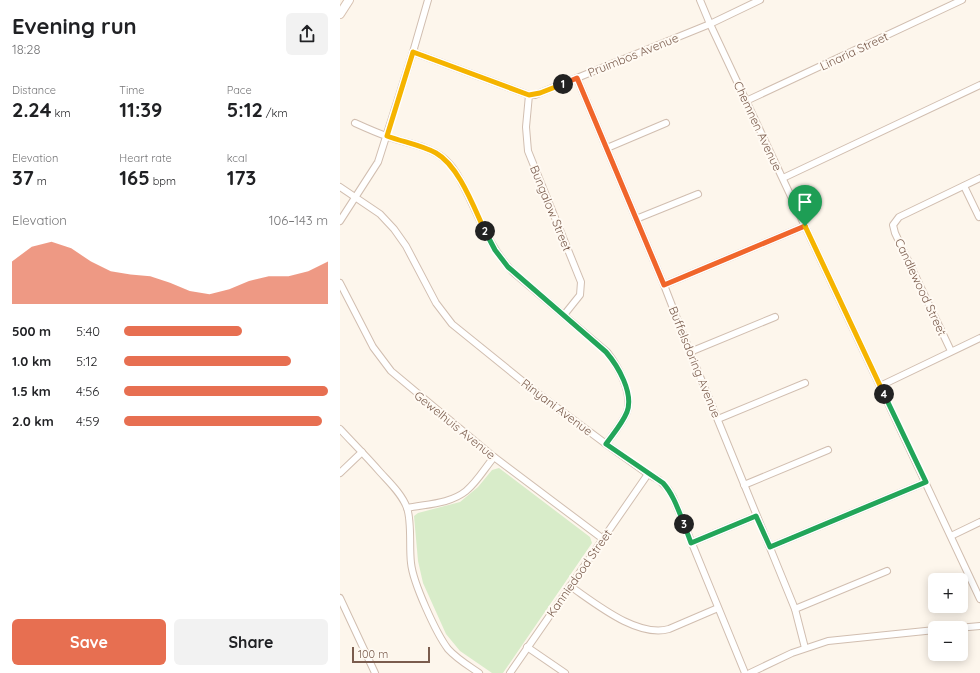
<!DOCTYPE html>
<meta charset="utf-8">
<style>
:root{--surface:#fff;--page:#f2f2f2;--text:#202124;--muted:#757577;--accent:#e76f51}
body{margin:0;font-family:Quicksand,sans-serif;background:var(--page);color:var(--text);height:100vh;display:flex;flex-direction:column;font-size:15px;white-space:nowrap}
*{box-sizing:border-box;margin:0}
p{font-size:13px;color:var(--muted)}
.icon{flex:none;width:22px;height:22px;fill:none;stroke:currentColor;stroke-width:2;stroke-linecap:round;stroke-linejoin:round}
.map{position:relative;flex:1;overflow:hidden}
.details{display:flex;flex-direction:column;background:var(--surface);width:340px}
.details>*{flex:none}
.fabs{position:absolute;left:588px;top:573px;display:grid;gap:8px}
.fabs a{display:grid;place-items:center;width:40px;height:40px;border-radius:6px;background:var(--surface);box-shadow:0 2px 10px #0003;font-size:20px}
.scale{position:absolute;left:12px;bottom:10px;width:78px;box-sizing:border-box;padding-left:4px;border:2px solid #7a5c4d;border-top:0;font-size:11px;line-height:14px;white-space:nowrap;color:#7a5c4d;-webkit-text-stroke:3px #fffaf3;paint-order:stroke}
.pin{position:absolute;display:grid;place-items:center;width:34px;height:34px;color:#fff;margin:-41px -17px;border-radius:50% 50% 50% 0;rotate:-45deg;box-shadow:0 0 4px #0007}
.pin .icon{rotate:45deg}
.km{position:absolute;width:20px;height:20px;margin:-10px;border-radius:50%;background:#222;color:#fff;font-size:11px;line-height:20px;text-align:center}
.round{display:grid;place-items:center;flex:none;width:42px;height:42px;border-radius:6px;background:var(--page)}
.headline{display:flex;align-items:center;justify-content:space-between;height:68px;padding:0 12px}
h1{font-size:22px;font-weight:800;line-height:30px}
.stats{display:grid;grid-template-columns:repeat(3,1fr);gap:6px;height:68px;padding:4px 12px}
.stats div{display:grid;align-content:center}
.stats b{font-size:20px;font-weight:800}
.stats small{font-size:11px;font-weight:400}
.stats p{font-size:11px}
.chart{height:112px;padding:8px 12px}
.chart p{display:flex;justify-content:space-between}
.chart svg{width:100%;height:72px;margin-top:4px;fill:var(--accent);opacity:.7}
.button{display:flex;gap:8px;margin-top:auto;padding:8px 12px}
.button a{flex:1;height:46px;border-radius:6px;background:var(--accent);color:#fff;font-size:16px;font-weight:800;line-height:46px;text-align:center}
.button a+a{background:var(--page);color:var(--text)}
ul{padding:0 12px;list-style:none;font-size:13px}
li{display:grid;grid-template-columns:64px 48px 1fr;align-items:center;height:30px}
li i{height:10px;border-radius:5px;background:var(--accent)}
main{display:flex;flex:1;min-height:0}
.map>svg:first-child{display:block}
.green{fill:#d8ecc9}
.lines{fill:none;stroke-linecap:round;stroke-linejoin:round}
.minor-casing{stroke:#d1beb0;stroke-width:8}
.secondary-casing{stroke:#d6c0b0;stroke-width:10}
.minor{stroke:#fff;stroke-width:6}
.secondary{stroke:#fff;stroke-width:8}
.split-1-casing{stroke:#fff;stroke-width:8}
.split-2-casing{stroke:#fff;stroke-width:8}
.split-3-casing{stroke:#fff;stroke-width:8}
.split-4-casing{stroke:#fff;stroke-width:8}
.split-5-casing{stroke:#fff;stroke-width:8}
.split-1{stroke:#f0652b;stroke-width:5}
.split-2{stroke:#f5b400;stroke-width:5}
.split-3{stroke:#22a559;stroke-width:5}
.split-4{stroke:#22a559;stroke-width:5}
.split-5{stroke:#f5b400;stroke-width:5}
.labels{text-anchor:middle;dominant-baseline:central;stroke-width:4;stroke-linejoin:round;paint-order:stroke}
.street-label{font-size:12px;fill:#7a5c4d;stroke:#fffaf3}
</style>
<main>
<section class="details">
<div class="headline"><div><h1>Evening run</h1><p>18:28</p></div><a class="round"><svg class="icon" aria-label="share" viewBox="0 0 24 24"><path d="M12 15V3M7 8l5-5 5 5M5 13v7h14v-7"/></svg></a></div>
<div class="stats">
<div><p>Distance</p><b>2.24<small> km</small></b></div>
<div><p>Time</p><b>11:39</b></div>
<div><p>Pace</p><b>5:12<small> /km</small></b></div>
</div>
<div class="stats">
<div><p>Elevation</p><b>37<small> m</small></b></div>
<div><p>Heart rate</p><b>165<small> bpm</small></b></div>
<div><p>kcal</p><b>173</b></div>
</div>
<div class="chart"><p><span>Elevation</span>106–143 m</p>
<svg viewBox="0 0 160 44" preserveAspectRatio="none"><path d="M0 44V18L10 9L20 6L30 10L40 18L50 24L60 26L70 27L80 31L90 36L100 38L110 35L120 30L130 27L140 27L150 24L160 18V44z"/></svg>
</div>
<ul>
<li><b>500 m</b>5:40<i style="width:58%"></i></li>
<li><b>1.0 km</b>5:12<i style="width:82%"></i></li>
<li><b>1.5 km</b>4:56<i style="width:100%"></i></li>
<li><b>2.0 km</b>4:59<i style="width:97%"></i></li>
</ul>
<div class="button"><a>Save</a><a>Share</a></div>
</section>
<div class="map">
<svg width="640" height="673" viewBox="0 0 640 673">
<rect width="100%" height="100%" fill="#fdf6ec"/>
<path class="green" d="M159 468 250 537 252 543 163 673H152L120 651 106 634 83 583 78 561 74 516 78 513 120 502 138 487 152 470Z"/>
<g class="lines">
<defs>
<g id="minor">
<path d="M360 0 370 24 640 599"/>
<path d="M73 52 189 95H195L370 24 420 0"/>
<path d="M237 78 324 285 350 352 455 609 465 648"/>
<path d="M189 95 186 127 188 151 241 282 240 295 224 315"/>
<path d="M406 101 622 0"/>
<path d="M15 123C26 128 37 133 49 137 66 143 88 146 102 157 115 167 121 181 128 195 141 222 152 251 174 273L267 352C278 366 293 393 287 412 282 424 273 434 266 444"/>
<path d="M267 148 326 123"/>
<path d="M443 178 640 85"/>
<path d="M624 186 639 217"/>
<path d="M0 187 40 214 54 229 66 246 96 303 112 324 196 392 266 444 308 474 319 480 328 489 333 497 405 673"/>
<path d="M296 219 358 194"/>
<path d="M0 221 38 162 73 52 88 0"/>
<path d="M0 283 33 347 51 371 154 457 263 539"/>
<path d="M324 285 465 226"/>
<path d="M611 351 555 233 553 225 559 217 640 178"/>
<path d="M350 352 435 317"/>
<path d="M540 386 640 338"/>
<path d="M378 419 465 383"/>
<path d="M0 429C13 443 27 457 40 472 49 482 62 494 67 508 72 522 69 547 71 563 73 583 96 633 108 649 117 659 129 666 139 673"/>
<path d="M0 473 22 452"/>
<path d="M404 485 488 450"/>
<path d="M67 508C86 504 110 504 126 491 137 482 145 468 154 457"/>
<path d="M611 536 640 522"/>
<path d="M351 543 416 516"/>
<path d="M430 547 586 482"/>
<path d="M230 586C255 603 297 638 329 629L378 608"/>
<path d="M0 598 35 673"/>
<path d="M455 609 547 571"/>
<path d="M618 628 640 626"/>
<path d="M187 647 225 673"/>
<path d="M170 673 308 474"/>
<path d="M410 673 452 653 488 641 595 630"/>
</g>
<path id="secondary" d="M0 14 9 0"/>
</defs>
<use href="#minor" class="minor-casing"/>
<use href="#secondary" class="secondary-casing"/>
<use href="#minor" class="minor"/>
<use href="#secondary" class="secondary"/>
</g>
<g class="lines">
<defs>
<path id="split-1" d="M223 84 237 78 324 285 465 226"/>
<path id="split-2" d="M145 231C134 208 119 166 96 153 81 145 63 142 47 136L73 52 189 95 200 93 223 84"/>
<path id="split-3" d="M145 231 155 250 168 267 266 352C278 366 294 393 287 412 282 424 273 434 266 444L323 483C333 494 338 509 344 524"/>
<path id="split-4" d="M344 524 351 543 416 516 430 547 586 482 544 394"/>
<path id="split-5" d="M465 226 544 394"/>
</defs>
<use href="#split-1" class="split-1-casing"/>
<use href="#split-2" class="split-2-casing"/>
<use href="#split-3" class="split-3-casing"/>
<use href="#split-4" class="split-4-casing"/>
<use href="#split-5" class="split-5-casing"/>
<use href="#split-1" class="split-1"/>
<use href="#split-2" class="split-2"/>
<use href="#split-3" class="split-3"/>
<use href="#split-4" class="split-4"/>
<use href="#split-5" class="split-5"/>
</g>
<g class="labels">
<g class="street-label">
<text transform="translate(514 51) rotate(-25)">Linaria Street</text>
<text transform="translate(293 55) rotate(-22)">Pruimbos Avenue</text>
<text transform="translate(418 126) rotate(65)">Chemnen Avenue</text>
<text transform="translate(211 208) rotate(68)">Bungalow Street</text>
<text transform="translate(581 287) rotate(65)">Candlewood Street</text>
<text transform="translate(355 362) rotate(68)">Buffelsdoring Avenue</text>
<text transform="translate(217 407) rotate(37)">Rinyani Avenue</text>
<text transform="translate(115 425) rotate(39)">Gewelhuis Avenue</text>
<text transform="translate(239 573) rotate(-55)">Kanniedood Street</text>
</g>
</g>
</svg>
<div class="fabs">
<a>+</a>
<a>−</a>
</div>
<div class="scale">100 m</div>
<div class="pin" style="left:465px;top:226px;background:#1e9e55"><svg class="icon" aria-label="arrive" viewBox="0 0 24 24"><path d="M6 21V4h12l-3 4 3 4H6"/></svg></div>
<b class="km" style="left:223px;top:84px">1</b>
<b class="km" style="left:145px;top:231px">2</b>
<b class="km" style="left:344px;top:524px">3</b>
<b class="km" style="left:544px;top:394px">4</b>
</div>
</main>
